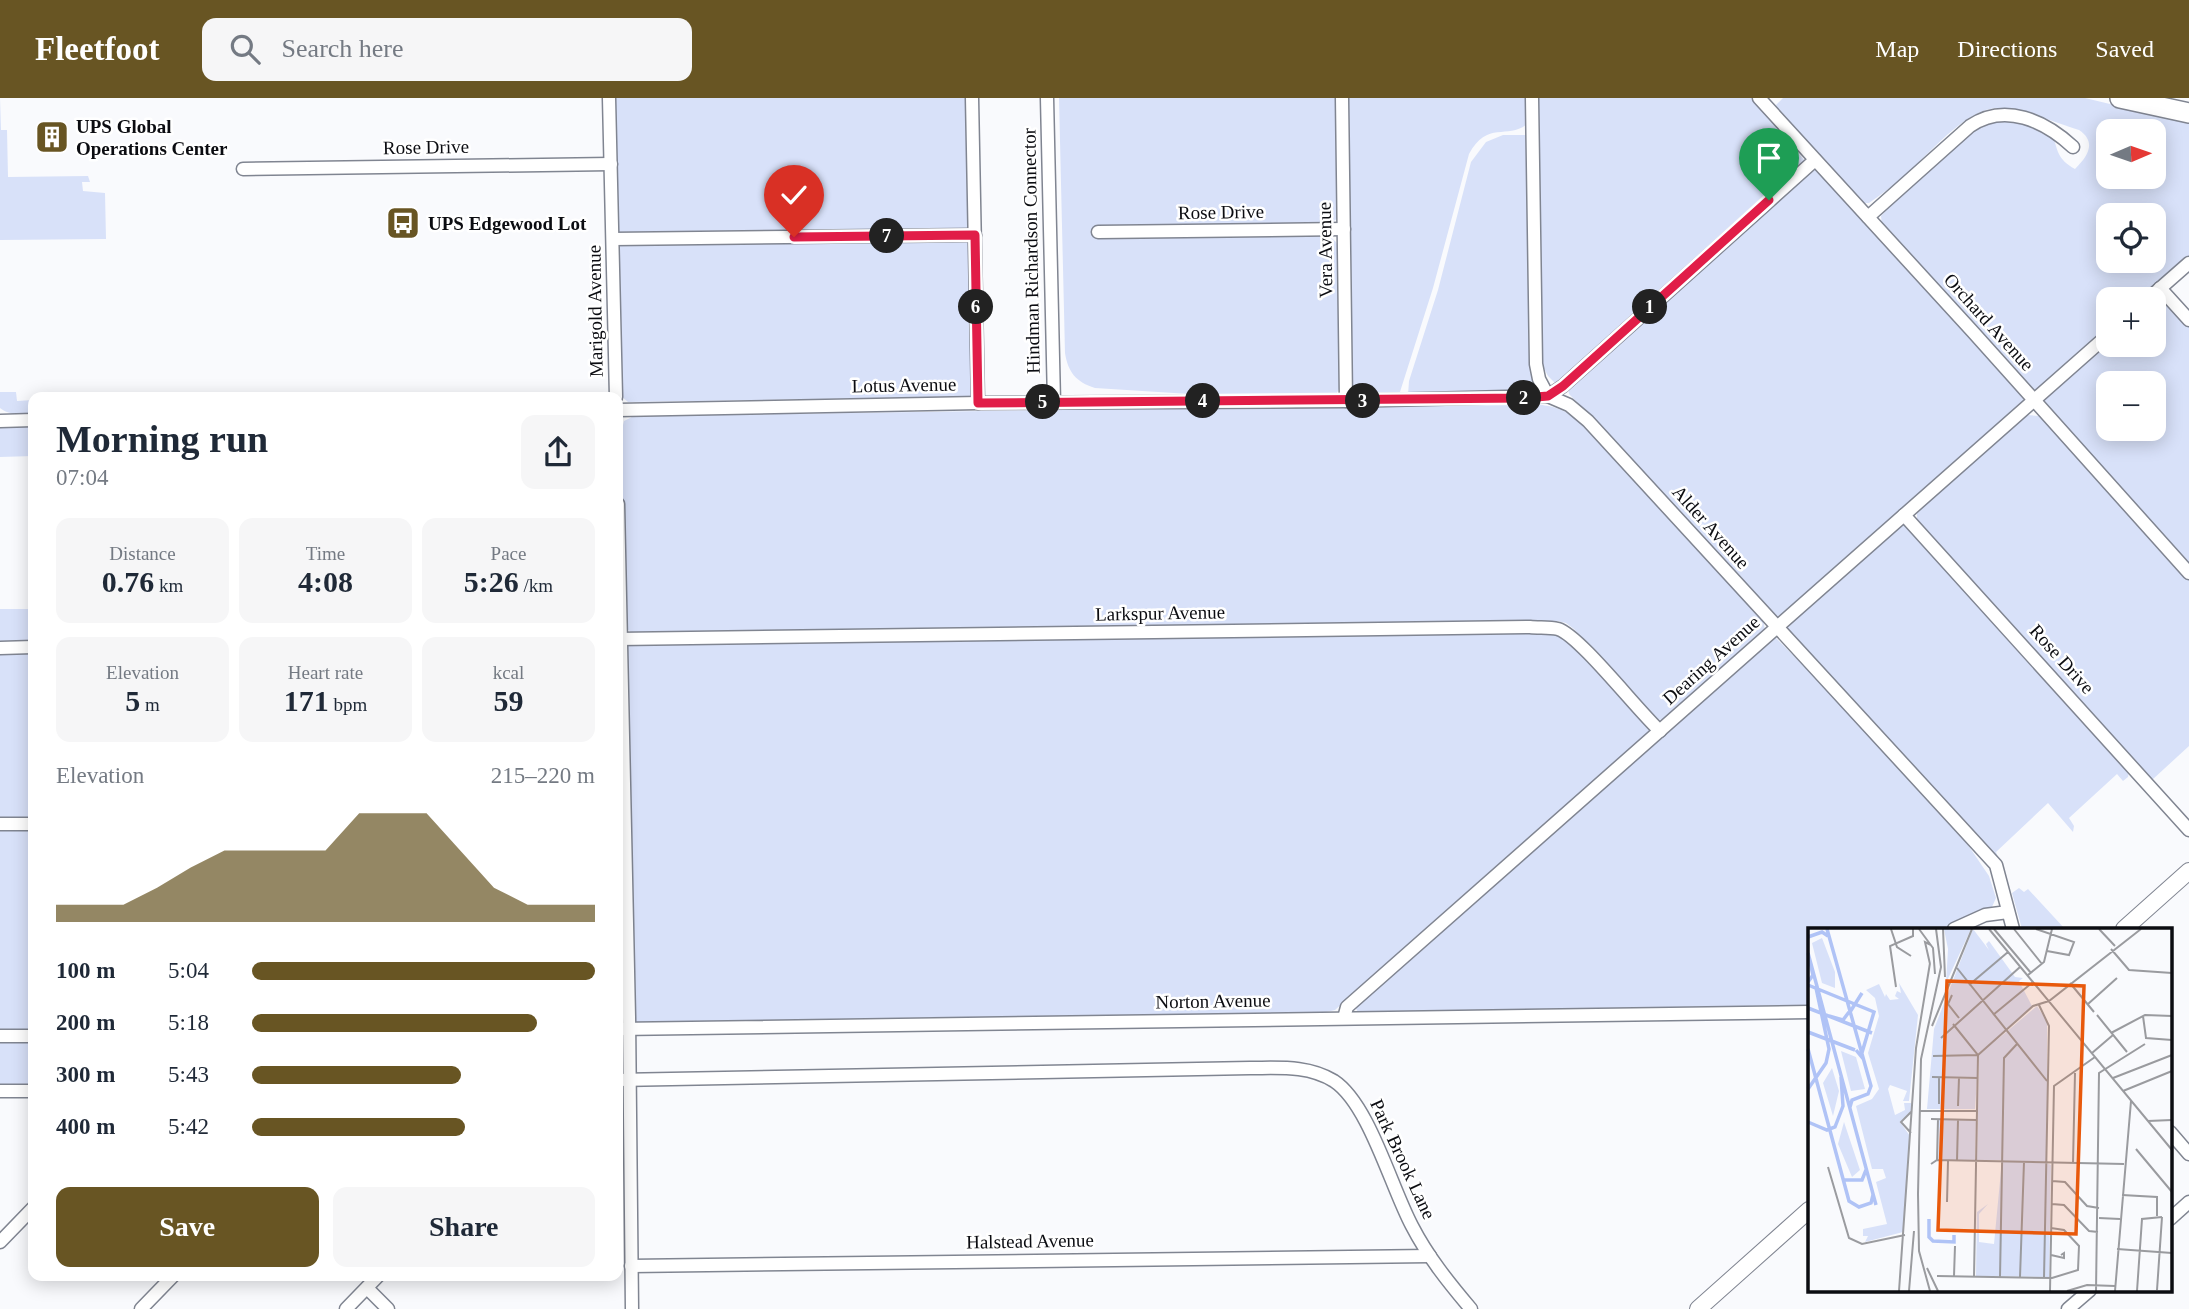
<!DOCTYPE html>
<meta charset="utf-8">
<style>
:root{--surface:#fff;--page:#f6f6f7;--text:#1f2937;--muted:#747a83;--accent:#685523}
body{margin:0;font-family:Georgia,serif;background:var(--page);color:var(--text);height:100vh;display:flex;flex-direction:column;font-size:26px;white-space:nowrap}
*{box-sizing:border-box;margin:0}
p{font-size:23px;color:var(--muted)}
.icon{flex:none;width:38px;height:38px;fill:none;stroke:currentColor;stroke-width:2;stroke-linecap:round;stroke-linejoin:round}
.map{position:relative;flex:1;overflow:hidden}
.sheet{position:absolute;left:28px;top:294px;width:595px;height:889px;display:flex;flex-direction:column;background:var(--surface);border-radius:14px;box-shadow:0 4px 18px #0003}
.sheet>*{flex:none}
.needle{width:46px;rotate:88deg}
.buttons{position:absolute;left:2096px;top:21px;display:grid;gap:14px}
.buttons a{display:grid;place-items:center;width:70px;height:70px;border-radius:14px;background:var(--surface);box-shadow:0 4px 18px #0003;font-size:35px}
.pin{position:absolute;display:grid;place-items:center;width:60px;height:60px;color:#fff;margin:-72px -30px;border-radius:50% 50% 50% 0;rotate:-45deg;box-shadow:0 0 7px #0007}
.pin .icon{rotate:45deg}
.km{position:absolute;width:35px;height:35px;margin:-18px;border-radius:50%;background:#222;color:#fff;font-size:19px;line-height:35px;text-align:center}
.round{display:grid;place-items:center;flex:none;width:74px;height:74px;border-radius:14px;background:var(--page)}
.overview{display:flex;align-items:center;justify-content:space-between;height:119px;padding:0 28px}
h1{font-size:38px;font-weight:800;line-height:52px}
.stats{display:grid;grid-template-columns:repeat(3,1fr);gap:10px;height:119px;padding:7px 28px}
.stats div{display:grid;align-content:center;border-radius:14px;background:var(--page);text-align:center}
.stats b{font-size:30px;font-weight:800}
.stats small{font-size:19px;font-weight:400}
.stats p{font-size:19px}
.chart{height:196px;padding:14px 28px}
.chart p{display:flex;justify-content:space-between}
.chart svg{width:100%;height:126px;margin-top:7px;fill:var(--accent);opacity:.7}
.cta{display:flex;gap:14px;margin-top:auto;padding:14px 28px}
.cta a{flex:1;height:80px;border-radius:14px;background:var(--accent);color:#fff;font-size:28px;font-weight:800;line-height:80px;text-align:center}
.cta a+a{background:var(--page);color:var(--text)}
ul{padding:0 28px;list-style:none;font-size:23px}
li{display:grid;grid-template-columns:112px 84px 1fr;align-items:center;height:52px}
li i{height:18px;border-radius:9px;background:var(--accent)}
header{display:flex;align-items:center;gap:42px;box-sizing:border-box;height:98px;padding:0 35px;background:var(--accent);color:#fff}
header strong{font-size:33px}
nav{display:flex;gap:38px;margin-inline-start:auto;font-size:24px}
.search{width:490px;height:63px;background:var(--page);display:flex;align-items:center;gap:18px;box-sizing:border-box;padding:0 24px;border-radius:14px;color:var(--muted);font-size:26px}
.map>svg:first-child{display:block}
.green{fill:#d8e1f9;fill-rule:evenodd}
.lines{fill:none;stroke-linecap:round;stroke-linejoin:round}
.minor-casing{stroke:#808591;stroke-width:15}
.major-casing{stroke:#808591;stroke-width:18}
.highway-casing{stroke:#808591;stroke-width:22}
.minor{stroke:#fff;stroke-width:12}
.major{stroke:#fff;stroke-width:16}
.highway{stroke:#fff;stroke-width:19}
.route-casing{stroke:#fff;stroke-width:14}
.route{stroke:#e11d48;stroke-width:9}
.labels{text-anchor:middle;dominant-baseline:central;stroke-width:5;stroke-linejoin:round;paint-order:stroke}
.poi-label{font-size:19px;font-weight:bold;fill:#0b0c11;stroke:#fff;text-anchor:start}
.street-label{font-size:19px;fill:#0b0c11;stroke:#fff}
.inset-river{fill:none;stroke:#b0c3f6;stroke-width:3.5}
.inset-road{fill:none;stroke:#9a9b9f;stroke-width:2}
.view{fill:#e8590c;fill-opacity:0.15;stroke:#e8590c;stroke-width:3.5}
.inset-edge{fill:none;stroke:#0b0c11;stroke-width:3.5}
</style>
<header>
<strong>Fleetfoot</strong>
<div class="search"><svg class="icon" aria-label="search" viewBox="0 0 24 24"><circle cx="10" cy="10" r="6"/><path d="M15 15l6 6"/></svg>Search here</div>
<nav><a>Map</a><a>Directions</a><a>Saved</a></nav>
</header>
<div class="map">
<svg width="2189" height="1211" viewBox="0 0 2189 1211">
<rect width="100%" height="100%" fill="#f9fafd"/>
<g class="green">
<path d="M0 0 1 32H7L8 79 88 78 90 84H82L83 93 105 95 106 141 0 142Z"/>
<path d="M614 0H969L971 127 968 131 622 136 617 134Z"/>
<path d="M1059 0H1338L1339 119 1330 126 1327 136 1336 144 1339 151 1341 286 1337 295 1332 297 1237 299 1095 290C1076 284 1068 274 1065 255Z"/>
<path d="M1347 0H1528V25C1509 43 1488 21 1469 56L1433 190 1399 297H1359L1351 290Z"/>
<path d="M1535 0H1753L1805 63 1556 286 1548 278 1542 267Z"/>
<path d="M1783 0H2085L2189 25V160L2142 201H2109V230L2042 288 2034 292 2027 288 1882 127 1881 118C1905 94 1959 33 1990 23 2010 16 2033 27 2052 35 2058 53 2057 61 2075 71 2088 58 2097 44 2079 32 2059 26 2021 10 2001 10 1966 8 1928 58 1903 79 1892 89 1880 97 1869 105H1864L1779 13 1776 7ZM2109 33H2154V79H2109ZM2109 117H2154V163H2109Z"/>
<path d="M1503 37H1528L1533 279 1531 287 1526 293 1408 297 1409 283 1438 192 1471 64 1486 44Z"/>
<path d="M1816 68 2023 296V304L1784 516 1778 518 1773 516 1617 345 1569 296 1568 290Z"/>
<path d="M971 142 973 299 628 304 621 298 617 151 623 145Z"/>
<path d="M2154 205 2167 207 2189 226V468L2042 302 2109 241V247H2154ZM2109 285H2154V331H2109Z"/>
<path d="M0 294H16L17 303 33 302V316C21 316 10 318 0 310Z"/>
<path d="M1522 305C1549 307 1562 308 1583 326L1763 521 1765 532 1664 622 1654 621 1628 595 1574 531 1566 525 1558 523 632 535 625 529 622 331 624 323 634 318Z"/>
<path d="M2027 317 2039 318 2045 322 2189 480V648L2152 682 1917 421V414L2022 318Z"/>
<path d="M33 327V358L0 359V328Z"/>
<path d="M1904 427 1910 428 2129 674 2128 679 2123 683 2117 676 2069 720 2074 728 2073 734 2048 705 1996 754 1999 762 1787 532V529L1899 428Z"/>
<path d="M0 511H33V544L0 545Z"/>
<path d="M1548 534 1561 538 1574 547 1646 627 1649 632V635L1335 912 1322 915 634 928 625 553 629 545Z"/>
<path d="M1775 539 1816 580 1968 747 1989 778 1996 800 1991 811 1958 822 1942 831H1809V907L1358 914 1355 909Z"/>
<path d="M33 553V719H0V554Z"/>
<rect x="0" y="730" width="33" height="201"/>
<path d="M618 743 620 749 623 924 618 927Z"/>
<path d="M2019 790 2024 794 2028 791 2065 831H2022L2012 795Z"/>
<rect x="0" y="942" width="33" height="44"/>
</g>
<g class="lines">
<defs>
<g id="minor">
<path d="M609 0 616 299"/>
<path d="M972 0 978 305"/>
<path d="M1047 0 1054 304"/>
<path d="M1342 0 1346 303"/>
<path d="M1532 0 1536 266 1539 281 1548 298 1569 307 1588 323 1996 767 2013 831"/>
<path d="M1759 0 1973 234 2189 475"/>
<path d="M243 71 611 66"/>
<path d="M1868 119 1970 28C2005 4 2045 23 2073 49"/>
<path d="M1098 134 1344 131"/>
<path d="M613 141 975 137"/>
<path d="M2160 190 2189 222"/>
<path d="M2148 201 2189 165"/>
<path d="M618 312 978 305 1346 303 1548 298 1563 288 1815 62"/>
<path d="M0 323 33 322"/>
<path d="M618 406 629 919 632 1211"/>
<path d="M1904 417 2189 732"/>
<path d="M618 541 1530 529C1539 530 1549 529 1558 531 1579 537 1638 613 1660 633"/>
<path d="M0 550 33 549"/>
<path d="M0 726H33"/>
<path d="M1954 831 1985 817 2008 814"/>
<path d="M1344 920 1347 909 2109 236"/>
<path d="M618 931 1809 914"/>
<path d="M0 938H33"/>
<path d="M618 982 1250 970C1279 970 1308 967 1334 983 1369 1006 1391 1089 1412 1128 1428 1159 1449 1185 1471 1211"/>
<path d="M0 993H33"/>
<path d="M2170 1034 2189 1056"/>
<path d="M2170 1121 2189 1104"/>
<path d="M0 1144 33 1110"/>
<path d="M631 1168 1430 1158"/>
<path d="M367 1190 388 1211"/>
<path d="M141 1211 173 1178"/>
<path d="M346 1211 378 1178"/>
<path d="M2068 1211 2090 1192"/>
</g>
<g id="major">
<path d="M2124 831 2189 773"/>
<path d="M1698 1211 1809 1112"/>
</g>
<path id="highway" d="M2120 0 2189 15"/>
</defs>
<use href="#minor" class="minor-casing"/>
<use href="#major" class="major-casing"/>
<use href="#highway" class="highway-casing"/>
<use href="#minor" class="minor"/>
<use href="#major" class="major"/>
<use href="#highway" class="highway"/>
</g>
<g class="lines">
<defs>
<path id="route" d="M794 139 975 137 978 305 1524 300 1548 298 1563 288 1769 102"/>
</defs>
<use href="#route" class="route-casing"/>
<use href="#route" class="route"/>
</g>
<defs>
<symbol id="building-square" viewBox="-11 -11 22 22"><rect x="-9" y="-9" width="18" height="18" rx="4" fill="#685523" stroke="#fff"/><path d="M-4-6H4V6H1V3H-1V6H-4ZM-2.5-4.3h1.7v1.8h-1.7ZM.8-4.3h1.7v1.8H.8ZM-2.5-1h1.7V.8h-1.7ZM.8-1h1.7V.8H.8Z" fill="#fff"/></symbol>
<symbol id="bus-square" viewBox="-11 -11 22 22"><rect x="-9" y="-9" width="18" height="18" rx="4" fill="#685523" stroke="#fff"/><path d="M-5-6H5V4H4V6H2V4H-2V6H-4V4H-5ZM-3.5-4V0h7V-4ZM-3.5 1.2v1.5H-2V1.2ZM2 1.2v1.5H3.5V1.2Z" fill="#fff"/></symbol>
</defs>
<g fill-rule="evenodd">
<use href="#building-square" x="33" y="20" width="38" height="38"/>
<use href="#bus-square" x="384" y="106" width="38" height="38"/>
</g>
<g class="labels">
<g class="poi-label">
<text x="76" y="28">UPS Global<tspan x="76" dy="22">Operations Center</tspan></text>
<text x="428" y="125">UPS Edgewood Lot</text>
</g>
<g class="street-label">
<text transform="translate(426 49) rotate(-1)">Rose Drive</text>
<text transform="translate(1221 114) rotate(-1)">Rose Drive</text>
<text transform="translate(1325 152) rotate(-91)">Vera Avenue</text>
<text transform="translate(1031 153) rotate(-91)">Hindman Richardson Connector</text>
<text transform="translate(595 213) rotate(-91)">Marigold Avenue</text>
<text transform="translate(1989 224) rotate(48)">Orchard Avenue</text>
<text transform="translate(904 287) rotate(-1)">Lotus Avenue</text>
<text transform="translate(1711 429) rotate(48)">Alder Avenue</text>
<text transform="translate(1160 515) rotate(-1)">Larkspur Avenue</text>
<text transform="translate(2062 561) rotate(48)">Rose Drive</text>
<text transform="translate(1711 562) rotate(-42)">Dearing Avenue</text>
<text transform="translate(1213 903) rotate(-1)">Norton Avenue</text>
<text transform="translate(1403 1061) rotate(65)">Park Brook Lane</text>
<text transform="translate(1030 1143) rotate(-1)">Halstead Avenue</text>
</g>
</g>
<g transform="translate(1808 830)">
<rect width="364" height="364" fill="#f9fafd"/>
<path d="M136 1H163L138 55 140 21ZM165 1 181 22 178 16 181 13 207 49 215 50 211 53 224 78 170 130 169 149 132 150 169 151 167 181H119L126 101ZM14 10 27 44V60L14 55 4 15ZM91 55 110 87 101 173H95L99 163 82 157 80 161 87 187 97 182 96 175H103L104 182 92 194 102 208 95 304 57 314 60 308H55V301L79 296 68 254 78 250 75 241H64L48 178 64 171 71 161 60 125 71 88 67 70 58 62 71 56 77 69 78 66 82 72 91 71 87 68 89 63 93 65ZM229 78 239 93V235L243 237 241 349 168 348 169 284 180 276 171 286V314L186 316 194 232H169L171 127ZM33 123 48 129 57 161 43 163ZM24 140 31 163 25 188 15 155ZM131 192H168L167 232H130ZM36 194 52 242 44 249 30 216Z" fill="#d8e1f9"/>
<path class="inset-river" d="M19 1 63 158 60 166 44 172 42 179M0 9 14 4 20 8M0 25 68 277M0 54 5 47 2 34M0 57 66 84 53 128 48 122M0 80 64 105M42 84 54 65M21 88 35 92 41 84M0 104 47 122M0 121 41 273 51 279 63 275 65 267M0 161 18 135 21 121 8 60M0 194 19 202 27 199 35 178 33 149M36 252H54L58 242M121 291V309L125 313 146 314V307"/>
<path class="inset-road" d="M83 1 89 19 103 28M111 1 125 20 127 46M135 1 137 49M181 1 364 222M186 1 223 45M206 1 234 36M228 1 266 14 261 27 239 23M291 1 307 18M303 21 321 42 364 45M122 36 117 14 123 17M149 40 239 153M220 47 236 34 244 1M262 55 286 84M161 57 200 24M88 59 82 18 105 8V1M144 67 140 76 151 90M280 76 309 50M231 77 241 98 236 350M185 87 225 54M289 87 319 124M335 88 338 110 364 112M145 96 170 127 166 349M124 98 164 1M303 105 337 87 364 88M133 110 212 39M284 125 305 107M125 128 170 127 225 78 241 73 333 1M124 149 170 150M305 150 364 127M315 163 364 143M131 176V149M150 178 151 150M112 183H169M123 191 169 192M340 193 364 192M103 205 93 194 104 183M328 221 364 264M129 232 130 191M149 233 150 192M265 235 267 145M123 236 129 232 316 236M20 239 41 310 54 316 97 307M244 253 257 254 279 278 291 280M314 267 349 269V288M139 274 140 233M244 276 256 277 281 303 290 304M291 290 312 291M309 321 364 325M243 327 256 330V325L253 327M119 340 130 363M129 348 244 350 270 342 271 318 256 302 243 300M146 348 147 318M192 349 196 130 209 116M212 349 216 234M349 362 354 289M91 363 108 120 122 35M101 363 106 303M122 363 111 323 110 266 113 131 133 39 128 1M242 363 246 158 287 129M259 363 279 357 307 358M288 363 291 145 337 116M307 363 323 173M329 363 334 291 354 289"/>
<path class="view" d="M139 53 276 58 268 306 130 302Z"/>
<rect width="364" height="364" class="inset-edge"/>
</g>
</svg>
<div class="buttons">
<a><svg class="needle" viewBox="-14 -14 28 28"><path d="M0-13l5 13h-10z" fill="#e53935"/><path d="M0 13l5-13h-10z" fill="#747a83"/></svg></a>
<a><svg class="icon" aria-label="locate" viewBox="0 0 24 24"><circle cx="12" cy="12" r="6"/><path d="M12 2v4M12 18v4M2 12h4M18 12h4"/></svg></a>
<a>+</a>
<a>−</a>
</div>
<div class="pin" style="left:1769px;top:102px;background:#1e9e55"><svg class="icon" aria-label="arrive" viewBox="0 0 24 24"><path d="M6 21V4h12l-3 4 3 4H6"/></svg></div>
<div class="pin" style="left:794px;top:139px;background:#d93025"><svg class="icon" aria-label="check" viewBox="0 0 24 24"><path d="M5 12l5 5 9-10"/></svg></div>
<b class="km" style="left:1650px;top:209px">1</b>
<b class="km" style="left:1524px;top:300px">2</b>
<b class="km" style="left:1363px;top:303px">3</b>
<b class="km" style="left:1203px;top:303px">4</b>
<b class="km" style="left:1043px;top:304px">5</b>
<b class="km" style="left:976px;top:209px">6</b>
<b class="km" style="left:887px;top:138px">7</b>
<section class="sheet">
<div class="overview"><div><h1>Morning run</h1><p>07:04</p></div><a class="round"><svg class="icon" aria-label="share" viewBox="0 0 24 24"><path d="M12 15V3M7 8l5-5 5 5M5 13v7h14v-7"/></svg></a></div>
<div class="stats">
<div><p>Distance</p><b>0.76<small> km</small></b></div>
<div><p>Time</p><b>4:08</b></div>
<div><p>Pace</p><b>5:26<small> /km</small></b></div>
</div>
<div class="stats">
<div><p>Elevation</p><b>5<small> m</small></b></div>
<div><p>Heart rate</p><b>171<small> bpm</small></b></div>
<div><p>kcal</p><b>59</b></div>
</div>
<div class="chart"><p><span>Elevation</span>215–220 m</p>
<svg viewBox="0 0 160 44" preserveAspectRatio="none"><path d="M0 44V38L10 38L20 38L30 32L40 25L50 19L60 19L70 19L80 19L90 6L100 6L110 6L120 19L130 32L140 38L150 38L160 38V44z"/></svg>
</div>
<ul>
<li><b>100 m</b>5:04<i style="width:100%"></i></li>
<li><b>200 m</b>5:18<i style="width:83%"></i></li>
<li><b>300 m</b>5:43<i style="width:61%"></i></li>
<li><b>400 m</b>5:42<i style="width:62%"></i></li>
</ul>
<div class="cta"><a>Save</a><a>Share</a></div>
</section>
</div>
